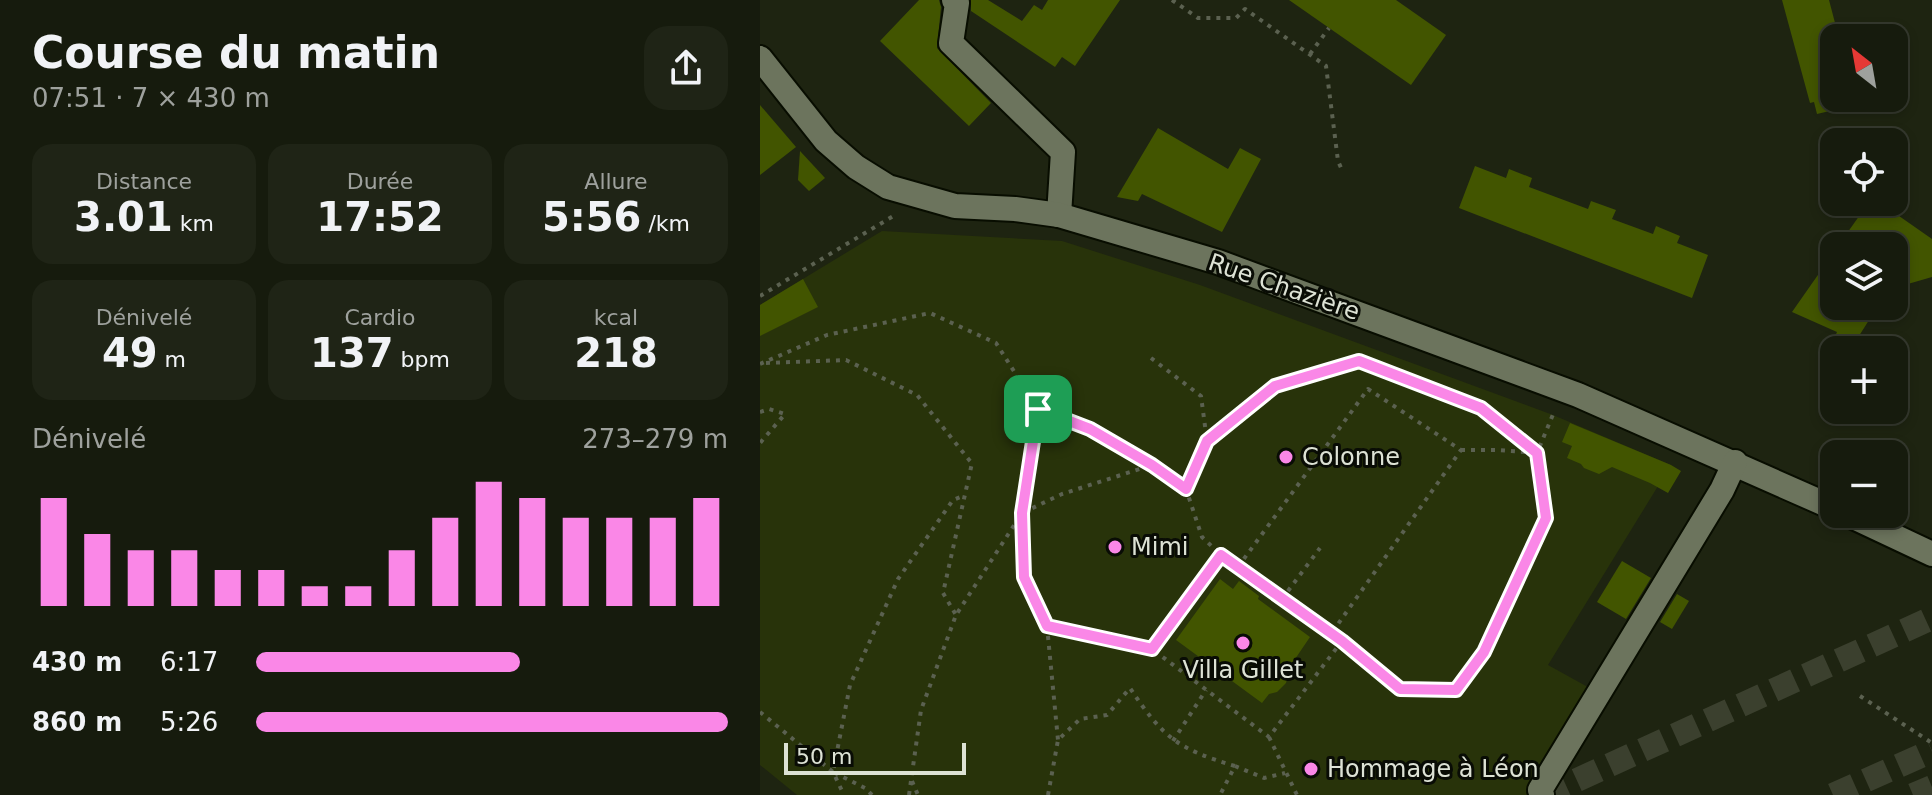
<!DOCTYPE html>
<html lang="fr">
<meta charset="utf-8">
<style>
:root{--surface:#161b0d;--page:#1f2416;--text:#f1f3f6;--muted:#9ea19d;--line:#35392e;--accent:#fa87e7}
body{margin:0;font-family:"DejaVu Sans",sans-serif;background:var(--page);color:var(--text);height:100vh;display:flex;flex-direction:column;font-size:30px;white-space:nowrap}
*{box-sizing:border-box;margin:0}
p{font-size:26px;color:var(--muted)}
.icon{flex:none;width:44px;height:44px;fill:none;stroke:currentColor;stroke-width:2;stroke-linecap:round;stroke-linejoin:round}
.map{position:relative;flex:1;overflow:hidden}
.details{display:flex;flex-direction:column;background:var(--surface);width:760px}
.details>*{flex:none}
.needle{width:52px;rotate:329deg}
.tools{position:absolute;left:1060px;top:24px;display:grid;gap:16px}
.tools a{display:grid;place-items:center;width:88px;height:88px;border-radius:16px;background:var(--surface);box-shadow:0 4px 12px #0003,0 0 0 2px var(--line);font-size:40px}
.scale{position:absolute;left:24px;bottom:20px;width:182px;box-sizing:border-box;padding-left:8px;border:4px solid #dde2d5;border-top:0;font-size:22px;line-height:28px;white-space:nowrap;color:#dde2d5;-webkit-text-stroke:6px #090c05;paint-order:stroke}
.pin{position:absolute;display:grid;place-items:center;width:68px;height:68px;color:#fff;margin:-34px;border-radius:16px;box-shadow:0 4px 12px #0006}
.round{display:grid;place-items:center;flex:none;width:84px;height:84px;border-radius:24px;background:var(--page)}
.headline{display:flex;align-items:center;justify-content:space-between;height:136px;padding:0 32px}
h1{font-size:44px;font-weight:700;line-height:60px}
.metrics{display:grid;grid-template-columns:repeat(3,1fr);gap:12px;height:136px;padding:8px 32px}
.metrics div{display:grid;align-content:center;border-radius:20px;background:var(--page);text-align:center}
.metrics b{font-size:40px;font-weight:700}
.metrics small{font-size:22px;font-weight:400}
.metrics p{font-size:22px}
.chart{height:224px;padding:16px 32px}
.chart p{display:flex;justify-content:space-between}
.chart svg{width:100%;height:144px;margin-top:8px;stroke:var(--accent);stroke-width:6}
ul{padding:0 32px;list-style:none;font-size:26px}
li{display:grid;grid-template-columns:128px 96px 1fr;align-items:center;height:60px}
li i{height:20px;border-radius:10px;background:var(--accent)}
main{display:flex;flex:1;min-height:0}
.map>svg:first-child{display:block}
.green{fill:#28330a}
.building{fill:#425500}
.lines{fill:none;stroke-linecap:round;stroke-linejoin:round}
.minor-tunnel{stroke:#3b402e;stroke-width:24;stroke-dasharray:24 12;stroke-linecap:butt}
.major-tunnel{stroke:#3b402e;stroke-width:24;stroke-dasharray:24 12;stroke-linecap:butt}
.minor-casing{stroke:#080d00;stroke-width:28}
.path{stroke:#5b6150;stroke-width:4;stroke-dasharray:4 6;stroke-linecap:butt}
.minor{stroke:#6c745d;stroke-width:24}
.route-casing{stroke:#fff;stroke-width:16}
.route{stroke:#fa87e7;stroke-width:10}
.poi-dot{fill:#fa87e7;stroke:#090c05;stroke-width:3}
.labels{text-anchor:middle;dominant-baseline:central;stroke-width:6;stroke-linejoin:round;paint-order:stroke}
.street-label{font-size:24px;fill:#dde2d5;stroke:#090c05}
.poi-label{font-size:24px;fill:#dde2d5;stroke:#090c05;text-anchor:start}
</style>
<main>
<section class="details">
<div class="headline"><div><h1>Course du matin</h1><p>07:51 · 7 × 430 m</p></div><a class="round"><svg class="icon" aria-label="share" viewBox="0 0 24 24"><path d="M12 15V3M7 8l5-5 5 5M5 13v7h14v-7"/></svg></a></div>
<div class="metrics">
<div><p>Distance</p><b>3.01<small> km</small></b></div>
<div><p>Durée</p><b>17:52</b></div>
<div><p>Allure</p><b>5:56<small> /km</small></b></div>
</div>
<div class="metrics">
<div><p>Dénivelé</p><b>49<small> m</small></b></div>
<div><p>Cardio</p><b>137<small> bpm</small></b></div>
<div><p>kcal</p><b>218</b></div>
</div>
<div class="chart"><p><span>Dénivelé</span>273–279 m</p>
<svg viewBox="0 0 160 44" preserveAspectRatio="none"><path d="M5 44V11M15 44V22M25 44V27M35 44V27M45 44V33M55 44V33M65 44V38M75 44V38M85 44V27M95 44V17M105 44V6M115 44V11M125 44V17M135 44V17M145 44V17M155 44V11"/></svg>
</div>
<ul>
<li><b>430 m</b>6:17<i style="width:56%"></i></li>
<li><b>860 m</b>5:26<i style="width:100%"></i></li>
</ul>
</section>
<div class="map">
<svg width="1172" height="795" viewBox="0 0 1172 795">
<rect width="100%" height="100%" fill="#1e2411"/>
<path class="green" d="M122 231 302 241 440 285 793 415 911 465 788 665 835 691 772 795H37L0 765V305Z"/>
<g class="building">
<path d="M159 0H179L181 7 177 48 231 103 209 126 120 41Z"/>
<path d="M211 0H228L262 21 274 5 282 10 288 0H360L315 66 302 57 295 67 211 11Z"/>
<path d="M529 0H636L686 35 651 85Z"/>
<path d="M1022 0H1069L1079 38H1074V110L1057 114 1054 102 1050 103Z"/>
<path d="M0 105 36 147 0 175Z"/>
<path d="M398 128 468 169 480 148 501 159 462 232 382 194 378 201 357 197Z"/>
<path d="M40 151 65 178 49 191 38 180Z"/>
<path d="M715 166 746 178 749 169 772 178 769 187 828 209 831 201 856 210 852 219 893 234 896 226 920 236 917 243 948 255 932 298 699 208Z"/>
<path d="M1109 202H1119L1172 239V277L1134 288V246H1078Z"/>
<path d="M1074 252V306H1118L1090 350H1069L1077 332 1032 312Z"/>
<path d="M43 279 58 307 0 336V305Z"/>
<path d="M810 423 911 465 921 471 908 493 890 483 852 467 839 474 824 468 821 464 807 458 812 446 802 442Z"/>
<path d="M862 561 891 578 866 619 837 602Z"/>
<path d="M460 579 473 589 479 581 499 596 498 599 550 637 531 665 526 683 517 692 509 694 502 703 416 640Z"/>
<path d="M917 594 929 601 912 629 900 622Z"/>
</g>
<g class="lines">
<path class="minor-tunnel" d="M784 795 1172 618"/>
<g class="major-tunnel">
<path d="M1073 795 1172 751"/>
<path d="M1153 795 1172 787"/>
</g>
<defs>
<g id="minor">
<path d="M194 0 197 3 191 43 303 152 299 215"/>
<path d="M0 58 66 141 96 167 128 187 195 206 255 209 299 215 458 262 818 395 1074 508"/>
<path d="M1087 514 1172 554"/>
<path d="M782 795 780 790 962 490 975 462"/>
</g>
</defs>
<use href="#minor" class="minor-casing"/>
<g class="path">
<path d="M412 0 438 18H476L485 9 566 66 578 161 582 170"/>
<path d="M550 54 569 28"/>
<path d="M0 296 135 215"/>
<path d="M391 358 441 396 447 441"/>
<path d="M6 363 86 360 157 395 210 461 212 463 183 593 196 615"/>
<path d="M0 364 67 335 170 313 236 343 278 409 262 513 264 577 287 626 392 649"/>
<path d="M278 409 330 429 390 464"/>
<path d="M0 412 9 409 25 414 0 443"/>
<path d="M701 450H737L777 453 786 518 724 652 696 690 640 689 582 641 461 555 442 537 426 489 447 441 515 386 599 361 721 408 777 453 794 412"/>
<path d="M461 555 392 649 509 737 582 641"/>
<path d="M478 567 608 389 701 450 571 634"/>
<path d="M522 599 560 548"/>
<path d="M287 626 298 740"/>
<path d="M1100 696 1172 743"/>
<path d="M0 712 73 772 84 795"/>
<path d="M509 737 537 795"/>
<path d="M413 741 446 690"/>
<path d="M475 766 504 778 525 773"/>
<path d="M152 781 158 795"/>
<path d="M112 795 105 788 73 772 90 685 138 579 193 500 205 495"/>
<path d="M149 795 161 710 196 615 262 513 302 494 392 465 426 489"/>
<path d="M288 795 298 740 320 719 347 715 370 688C403 738 418 749 475 766L460 795"/>
</g>
<use href="#minor" class="minor"/>
</g>
<g class="lines">
<defs>
<path id="route" d="M599 361 721 408 777 453 786 518 724 652 696 690 640 689 582 641 461 555 392 649 287 626 264 577 262 513 278 409 330 429 392 465 426 489 447 441 515 386Z"/>
</defs>
<use href="#route" class="route-casing"/>
<use href="#route" class="route"/>
</g>
<g class="poi-dot">
<circle cx="526" cy="457" r="8"/>
<circle cx="355" cy="547" r="8"/>
<circle cx="483" cy="643" r="8"/>
<circle cx="551" cy="769" r="8"/>
</g>
<g class="labels">
<g class="street-label">
<text transform="translate(524 287) rotate(19)">Rue Chazière</text>
</g>
<g class="poi-label">
<text x="542" y="457">Colonne</text>
<text x="371" y="547">Mimi</text>
<text x="483" y="670" text-anchor="middle">Villa Gillet</text>
<text x="567" y="769">Hommage à Léon</text>
</g>
</g>
</svg>
<div class="tools">
<a><svg class="needle" viewBox="-14 -14 28 28"><path d="M0-13l5 13h-10z" fill="#e53935"/><path d="M0 13l5-13h-10z" fill="#9ea19d"/></svg></a>
<a><svg class="icon" aria-label="locate" viewBox="0 0 24 24"><circle cx="12" cy="12" r="6"/><path d="M12 2v4M12 18v4M2 12h4M18 12h4"/></svg></a>
<a><svg class="icon" aria-label="layers" viewBox="0 0 24 24"><path d="M12 4l9 5-9 5-9-5zM3 14l9 5 9-5"/></svg></a>
<a>+</a>
<a>−</a>
</div>
<div class="scale">50 m</div>
<div class="pin" style="left:278px;top:409px;background:#1e9e55"><svg class="icon" aria-label="arrive" viewBox="0 0 24 24"><path d="M6 21V4h12l-3 4 3 4H6"/></svg></div>
</div>
</main>
